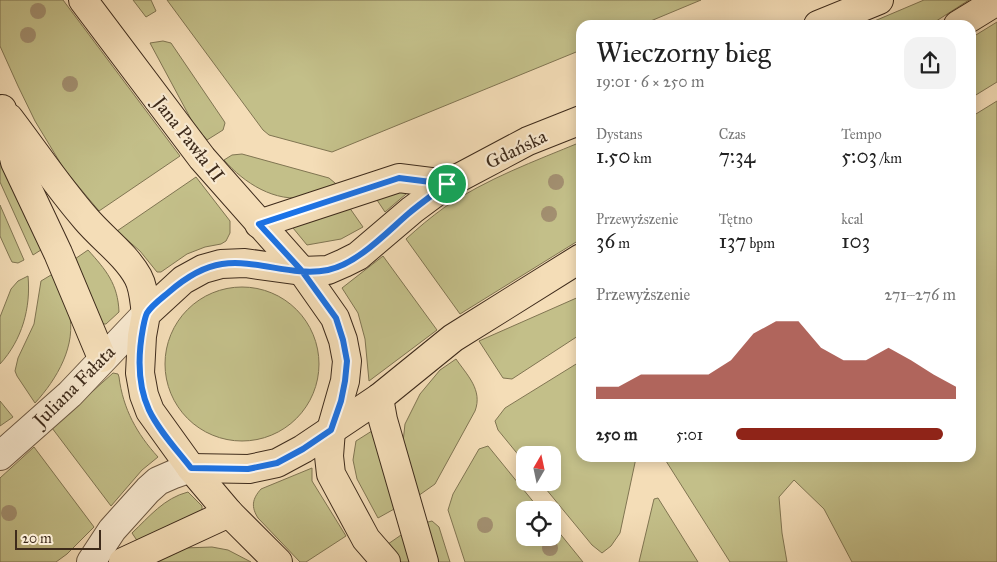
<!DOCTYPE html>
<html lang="pl">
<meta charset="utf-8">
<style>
:root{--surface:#fff;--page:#f2f2f2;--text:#222;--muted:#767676;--accent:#8f2418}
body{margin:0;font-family:"IM FELL Great Primer",serif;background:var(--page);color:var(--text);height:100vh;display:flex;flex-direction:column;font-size:19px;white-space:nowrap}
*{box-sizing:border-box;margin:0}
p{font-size:16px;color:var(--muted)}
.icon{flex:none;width:28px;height:28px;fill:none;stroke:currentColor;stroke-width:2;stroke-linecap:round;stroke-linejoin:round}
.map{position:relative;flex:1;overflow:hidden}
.panel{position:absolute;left:576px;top:20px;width:400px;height:442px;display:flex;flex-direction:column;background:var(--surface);border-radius:15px;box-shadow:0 2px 12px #0003}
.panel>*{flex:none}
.needle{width:32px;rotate:9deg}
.fabs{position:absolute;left:516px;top:446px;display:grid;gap:10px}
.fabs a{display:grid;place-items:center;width:45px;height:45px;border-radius:10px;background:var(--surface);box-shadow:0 2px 12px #0003;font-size:25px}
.scale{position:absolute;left:15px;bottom:12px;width:86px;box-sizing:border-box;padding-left:5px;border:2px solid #3e2b1b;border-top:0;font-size:14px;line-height:18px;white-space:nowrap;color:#3e2b1b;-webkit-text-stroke:4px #f8e9d0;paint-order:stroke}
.pin{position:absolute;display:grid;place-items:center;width:42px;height:42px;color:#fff;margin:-21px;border:2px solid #fff;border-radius:50%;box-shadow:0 1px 5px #0007}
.round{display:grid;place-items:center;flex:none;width:52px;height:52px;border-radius:15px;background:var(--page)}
.headline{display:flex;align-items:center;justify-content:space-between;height:85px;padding:0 20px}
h1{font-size:28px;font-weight:600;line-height:38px}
.stats{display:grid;grid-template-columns:repeat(3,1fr);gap:8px;height:85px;padding:5px 20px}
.stats div{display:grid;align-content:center}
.stats b{font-size:21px;font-weight:600}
.stats small{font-size:14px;font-weight:400}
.stats p{font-size:14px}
.chart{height:140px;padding:10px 20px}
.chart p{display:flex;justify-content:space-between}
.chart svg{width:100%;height:90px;margin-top:5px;fill:var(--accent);opacity:.7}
ul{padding:0 20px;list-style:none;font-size:16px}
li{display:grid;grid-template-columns:80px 60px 1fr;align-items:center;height:38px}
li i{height:12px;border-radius:6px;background:var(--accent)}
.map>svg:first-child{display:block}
.green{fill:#c3bf89;stroke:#807552}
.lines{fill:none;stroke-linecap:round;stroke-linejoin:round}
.minor-casing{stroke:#6c5842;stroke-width:30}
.major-casing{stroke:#3e2b1b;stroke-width:30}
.minor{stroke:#f8e9d0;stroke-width:28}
.major{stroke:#f4ddb7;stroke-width:28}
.tree{fill:#a28f70}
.route-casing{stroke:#fff;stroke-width:10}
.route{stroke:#1a73e8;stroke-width:6}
.labels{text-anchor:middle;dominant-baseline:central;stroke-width:4.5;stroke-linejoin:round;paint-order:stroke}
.street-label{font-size:19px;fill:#3e2b1b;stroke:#f8e9d0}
</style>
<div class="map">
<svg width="997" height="562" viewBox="0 0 997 562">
<rect width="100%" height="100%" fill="#f4ddb7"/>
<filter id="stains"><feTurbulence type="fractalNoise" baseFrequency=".004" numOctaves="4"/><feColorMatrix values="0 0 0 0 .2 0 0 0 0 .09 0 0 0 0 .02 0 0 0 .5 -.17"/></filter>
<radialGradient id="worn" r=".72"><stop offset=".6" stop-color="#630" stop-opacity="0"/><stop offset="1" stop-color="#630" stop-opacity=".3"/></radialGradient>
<g class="green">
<path d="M0 0H63L180 156 99 211 64 169 35 121 18 86 0 46Z"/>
<path d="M133 0H151L156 11 146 17Z"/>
<path d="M167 0H701L641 25H581V50L332 152 269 135 263 130Z"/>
<path d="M924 0H969L930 25H865Z"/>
<path d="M997 22V82L971 98V38Z"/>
<path d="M163 41 171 43 224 121 225 123 223 130 207 140 193 123 150 43Z"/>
<path d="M997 101V562H852L824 509 794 480 779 497 782 533 787 562H730L666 461 665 458H971V117Z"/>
<path d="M581 142V239L460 314 406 239C418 228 431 217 445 207 486 179 535 161 581 142Z"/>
<path d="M0 154 44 248 33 255 0 182Z"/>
<path d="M242 154 329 178 341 188C330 191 318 195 307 197 275 203 244 183 224 160L232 155Z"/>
<path d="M196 177 230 221V233L226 241 221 244 205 247 187 254 161 272H157L140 251 117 231Z"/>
<path d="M413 188 385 212 375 197Z"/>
<path d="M0 205 24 260 18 263 12 262 10 258 0 236Z"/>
<path d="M349 207 363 227 341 239 307 245 293 228 297 223Z"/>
<path d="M88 250C106 270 118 284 119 312L106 324H103L72 261Z"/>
<path d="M383 256 437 330 369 381 365 339 358 313 342 288Z"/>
<path d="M56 272C60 285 66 298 69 312 77 345 57 379 35 403L17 376 15 371 18 358 34 324 41 281Z"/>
<path d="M28 276C31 308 22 340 0 364V317L11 289 18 281Z"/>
<circle cx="242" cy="364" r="77"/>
<path d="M581 296V334L512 379 503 378 479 341Z"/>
<path d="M456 359C467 375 483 390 475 411L435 484 418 496 402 451 405 424 420 394 440 370Z"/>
<path d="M581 361V458H636L620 533 611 546 602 553 592 545 541 483 552 482V455H525V463L498 430 495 421 505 408Z"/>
<path d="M113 373 118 374 119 377C123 409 137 434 158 457L142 470 111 506 52 428Z"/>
<path d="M0 401 13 417 0 426Z"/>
<path d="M375 429 396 508 378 518 357 479 353 460 356 441Z"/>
<path d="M488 446 540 510H525V538H552L553 525 583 562H465L448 510 453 494 479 449Z"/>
<path d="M34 447 94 527 67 554 56 562H0V478Z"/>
<path d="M312 468V481L346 536 306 562H300L258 518C251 507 252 499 261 489Z"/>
<path d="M188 492 202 506V512L140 545 132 533C149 517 164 498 188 492Z"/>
<path d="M658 498 698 562H639L654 499Z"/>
<path d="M432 521 439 527 450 562H436L424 523Z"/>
<path d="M404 533 413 562H401L388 544Z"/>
<path d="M212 547 228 550 251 562H155L184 548Z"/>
</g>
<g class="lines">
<defs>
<g id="minor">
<path d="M0 456 70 394 146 314"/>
<path d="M91 562 112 530 148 490 158 481 174 474 191 468"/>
</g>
<g id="major">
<path d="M83 0 202 158 302 271 335 318 343 340 347 361 345 381 331 430 329 456 331 474 366 539 386 562"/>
<path d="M818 25 879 0"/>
<path d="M958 25 997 1"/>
<path d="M2 109 15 162 58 253 102 358"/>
<path d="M9 118C35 152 58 187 86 219 102 238 126 255 138 277 144 288 144 301 146 314"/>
<path d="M259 224 399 178 447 184"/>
<path d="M379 398 383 420 424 562"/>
<path d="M191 468 249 469 277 463 303 449 379 398 453 338 581 258"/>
<path d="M123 562 229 513"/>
<path d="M278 562 229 513 191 468 150 411 144 395 140 373 142 336 146 314 183 280 203 269 221 264 245 263 302 271 328 270 344 263 358 256 412 210 447 184 528 141 581 120"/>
</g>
</defs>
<use href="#minor" class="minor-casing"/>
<use href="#major" class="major-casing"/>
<use href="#minor" class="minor"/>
<use href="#major" class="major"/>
</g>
<g class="tree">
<circle cx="38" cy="11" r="8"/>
<circle cx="28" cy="35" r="8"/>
<circle cx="70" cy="84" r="8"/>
<circle cx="556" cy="182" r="8"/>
<circle cx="549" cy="214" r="8"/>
<circle cx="9" cy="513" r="8"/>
<circle cx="485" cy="525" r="8"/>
<circle cx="550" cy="548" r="8"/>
</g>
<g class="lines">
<defs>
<path id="route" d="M447 184C434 194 421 203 408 214 386 233 357 264 328 270 292 277 257 259 222 264 201 267 184 279 169 292 162 298 152 305 147 313 145 317 144 323 143 328 138 355 137 384 149 410 159 431 177 450 191 468L248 469 277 463 303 449 331 430 341 401 345 381 347 361 343 340 336 318 302 271 259 224 399 178 447 184"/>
</defs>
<use href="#route" class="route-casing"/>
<use href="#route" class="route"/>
</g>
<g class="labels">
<g class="street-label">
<text transform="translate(189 139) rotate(52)">Jana Pawła II</text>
<text transform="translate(516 149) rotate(-26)">Gdańska</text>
<text transform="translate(74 386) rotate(-45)">Juliana Fałata</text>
</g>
</g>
<rect width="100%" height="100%" filter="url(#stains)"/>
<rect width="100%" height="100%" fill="url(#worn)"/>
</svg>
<div class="fabs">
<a><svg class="needle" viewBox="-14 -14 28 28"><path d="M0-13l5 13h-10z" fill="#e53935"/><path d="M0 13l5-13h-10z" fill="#767676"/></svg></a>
<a><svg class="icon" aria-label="locate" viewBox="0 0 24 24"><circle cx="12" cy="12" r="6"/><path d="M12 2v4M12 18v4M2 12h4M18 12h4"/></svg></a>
</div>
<div class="scale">20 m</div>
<div class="pin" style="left:447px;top:184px;background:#1e9e55"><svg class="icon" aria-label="arrive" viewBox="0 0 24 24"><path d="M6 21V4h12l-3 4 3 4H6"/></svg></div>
<section class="panel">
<div class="headline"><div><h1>Wieczorny bieg</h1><p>19:01 · 6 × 250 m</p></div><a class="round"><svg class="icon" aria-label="share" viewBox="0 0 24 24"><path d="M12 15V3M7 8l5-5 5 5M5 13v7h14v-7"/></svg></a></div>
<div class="stats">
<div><p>Dystans</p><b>1.50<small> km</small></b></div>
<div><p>Czas</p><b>7:34</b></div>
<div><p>Tempo</p><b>5:03<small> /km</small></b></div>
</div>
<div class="stats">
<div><p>Przewyższenie</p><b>36<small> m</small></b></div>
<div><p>Tętno</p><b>137<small> bpm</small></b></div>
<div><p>kcal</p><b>103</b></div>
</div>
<div class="chart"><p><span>Przewyższenie</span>271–276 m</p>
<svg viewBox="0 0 160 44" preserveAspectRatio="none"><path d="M0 44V38L10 38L20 32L30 32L40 32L50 32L60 25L70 12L80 6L90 6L100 19L110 25L120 25L130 19L140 25L150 32L160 38V44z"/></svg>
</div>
<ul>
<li><b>250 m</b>5:01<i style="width:94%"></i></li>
</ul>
</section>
</div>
